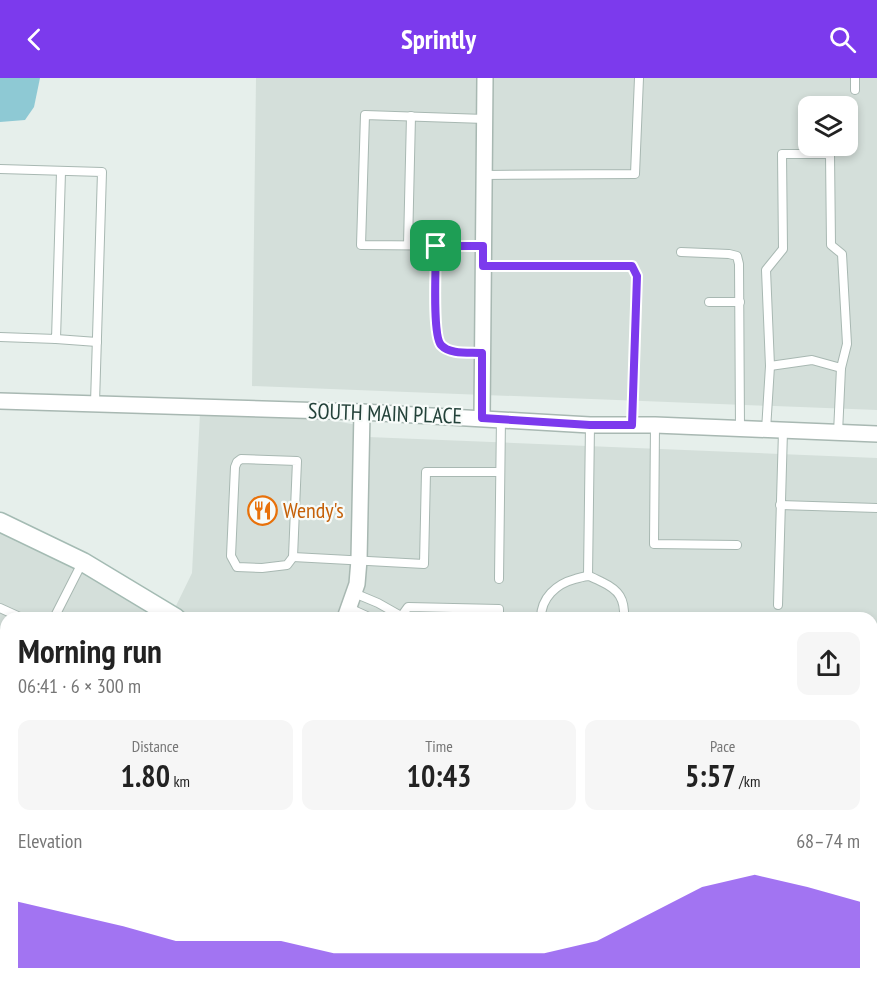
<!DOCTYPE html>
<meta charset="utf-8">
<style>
:root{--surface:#fff;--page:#f6f6f6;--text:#222;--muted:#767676;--accent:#7c3aed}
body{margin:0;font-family:"PT Sans Narrow",sans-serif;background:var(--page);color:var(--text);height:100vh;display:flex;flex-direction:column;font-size:22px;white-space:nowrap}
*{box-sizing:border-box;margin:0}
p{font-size:20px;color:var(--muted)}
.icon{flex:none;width:33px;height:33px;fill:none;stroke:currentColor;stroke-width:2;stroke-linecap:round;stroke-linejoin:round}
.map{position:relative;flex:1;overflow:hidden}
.side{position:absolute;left:0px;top:534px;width:878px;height:386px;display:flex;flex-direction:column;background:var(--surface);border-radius:18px 18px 0 0;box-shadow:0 3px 9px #0003}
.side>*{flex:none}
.tools{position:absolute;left:798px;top:18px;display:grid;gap:12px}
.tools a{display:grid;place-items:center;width:60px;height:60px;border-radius:12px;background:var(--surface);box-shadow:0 3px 9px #0003;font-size:30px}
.pin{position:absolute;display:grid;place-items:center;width:51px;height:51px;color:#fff;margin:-26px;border-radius:12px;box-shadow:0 3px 9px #0006}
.round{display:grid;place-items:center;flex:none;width:63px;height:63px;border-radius:12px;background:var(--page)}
.headline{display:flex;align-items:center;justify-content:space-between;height:102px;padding:0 18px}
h1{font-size:33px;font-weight:600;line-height:45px}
.stats{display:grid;grid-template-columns:repeat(3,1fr);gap:9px;height:102px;padding:6px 18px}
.stats div{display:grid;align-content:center;border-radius:12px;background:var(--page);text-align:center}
.stats b{font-size:30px;font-weight:600}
.stats small{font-size:16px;font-weight:400}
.stats p{font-size:16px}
.chart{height:168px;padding:12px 18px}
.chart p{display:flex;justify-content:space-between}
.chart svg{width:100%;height:108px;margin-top:6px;fill:var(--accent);opacity:.7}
header{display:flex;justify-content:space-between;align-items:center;height:78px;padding:0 18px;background:var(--accent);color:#fff;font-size:27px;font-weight:600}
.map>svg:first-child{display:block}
.built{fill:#d4dfda;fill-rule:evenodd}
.water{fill:#8ec9d4}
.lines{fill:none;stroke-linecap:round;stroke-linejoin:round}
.lane-casing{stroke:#a8b8b2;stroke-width:10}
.street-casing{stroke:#a8b8b2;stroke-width:18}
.secondary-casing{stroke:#a4bbb3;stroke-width:21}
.lane{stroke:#fff;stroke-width:8}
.street{stroke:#fff;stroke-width:15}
.secondary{stroke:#fff;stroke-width:18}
.route-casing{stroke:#fff;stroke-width:12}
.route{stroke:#7c3aed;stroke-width:8}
.labels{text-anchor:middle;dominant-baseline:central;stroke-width:4.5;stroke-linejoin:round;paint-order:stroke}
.street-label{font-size:22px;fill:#24423a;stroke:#f7fbf9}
.food-label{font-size:22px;fill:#c56008;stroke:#f7fbf9;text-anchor:start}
</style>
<header><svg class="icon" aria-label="back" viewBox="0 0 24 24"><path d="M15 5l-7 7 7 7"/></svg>Sprintly<svg class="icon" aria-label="search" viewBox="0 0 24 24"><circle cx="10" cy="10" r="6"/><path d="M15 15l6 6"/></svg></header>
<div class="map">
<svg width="877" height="919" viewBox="0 0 877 919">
<rect width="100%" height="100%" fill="#e6efeb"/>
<g class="built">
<path d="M256 0H877V332L252 308ZM808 28H848V68H808Z"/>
<path d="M200 335 324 341 357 347 353 489 338 540H182L173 534 192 495Z"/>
<path d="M368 359 877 380V919H604L598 914H872V540H350Z"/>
<path d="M0 453 81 492 159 540H6V914H54L50 919H0Z"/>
</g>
<path class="water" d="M0 0H40L34 29 25 42 0 44Z"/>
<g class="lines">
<defs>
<g id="lane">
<path d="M855 0V12"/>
<path d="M0 91 102 94 95 325"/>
<path d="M484 97 635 96 639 0"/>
<path d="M408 167 411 38"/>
<path d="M436 168C436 185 432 258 441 267 450 277 470 274 482 275"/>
<path d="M483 168 361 167 365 37 485 41"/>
<path d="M681 174 729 176 737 178 739 186 740 351"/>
<path d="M483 188H632L637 198 632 347"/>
<path d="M709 224H740"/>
<path d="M0 259 56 261 61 94"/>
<path d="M56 261 97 264"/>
<path d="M770 288 812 282 841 290"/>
<path d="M655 347 654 466 737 467"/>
<path d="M766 352 770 288 766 192 783 171 782 76H830L831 167 842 176 847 266 841 290 838 355"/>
<path d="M241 381 297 383 293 479 287 487 262 490 237 489 231 478 235 389 237 384Z"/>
<path d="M780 427 877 430"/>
<path d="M293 479 424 486 426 394H499"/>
<path d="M588 498 590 347"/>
<path d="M499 501 501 340"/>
<path d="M354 515 378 525 401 538"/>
<path d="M778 527 783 353"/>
<path d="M0 530 22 540"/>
<path d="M349 530 371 540"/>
<path d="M54 540 82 485"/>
<path d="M400 540 408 529 499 531V540"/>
<path d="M541 540C541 520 556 506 575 501 579 500 585 498 589 498 592 499 598 502 602 504 619 512 625 521 624 540"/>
<path d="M872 567H877"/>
<path d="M0 652 6 640"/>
<path d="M872 743H877"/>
<path d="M0 813 6 818"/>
<path d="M204 914 211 919"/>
<path d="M270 914 278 919"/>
<path d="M327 914 333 919"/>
<path d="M673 914 679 919"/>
<path d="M135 919 139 914"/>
<path d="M343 919 347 914"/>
<path d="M412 919 420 914"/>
<path d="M757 919V914"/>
</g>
<g id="street">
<path d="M0 323 362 334 590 347H655L877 356"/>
<path d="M482 340 485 0"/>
<path d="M345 540 357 506 359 482 362 334"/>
<path d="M57 919 61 914"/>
</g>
<g id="secondary">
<path d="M0 444 83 484 176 540"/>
<path d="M590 914 596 919"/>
</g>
</defs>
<use href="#lane" class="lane-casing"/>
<use href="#street" class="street-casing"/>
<use href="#secondary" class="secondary-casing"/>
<use href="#lane" class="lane"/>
<use href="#street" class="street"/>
<use href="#secondary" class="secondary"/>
</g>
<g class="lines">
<defs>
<path id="route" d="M436 168H483V188H632L637 198 632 347H590L482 340V275C470 274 450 277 441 267 432 257 436 185 436 168Z"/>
</defs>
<use href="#route" class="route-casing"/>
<use href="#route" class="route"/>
</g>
<defs>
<symbol id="restaurant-ring" viewBox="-11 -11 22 22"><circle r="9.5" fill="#f7fbf9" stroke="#e8710a" stroke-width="1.5"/><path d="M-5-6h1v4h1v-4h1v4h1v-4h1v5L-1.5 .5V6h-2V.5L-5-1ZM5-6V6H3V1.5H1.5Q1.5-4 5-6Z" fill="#e8710a"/></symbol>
</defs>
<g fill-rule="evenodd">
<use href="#restaurant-ring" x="246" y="416" width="33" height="33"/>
</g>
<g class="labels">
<g class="street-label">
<text transform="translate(385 335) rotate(2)">SOUTH MAIN PLACE</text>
</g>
<g class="food-label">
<text x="283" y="432">Wendy's</text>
</g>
</g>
</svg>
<div class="tools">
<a><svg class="icon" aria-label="layers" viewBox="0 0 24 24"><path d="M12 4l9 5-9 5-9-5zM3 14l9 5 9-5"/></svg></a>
</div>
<div class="pin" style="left:436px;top:168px;background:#1e9e55"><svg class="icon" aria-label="arrive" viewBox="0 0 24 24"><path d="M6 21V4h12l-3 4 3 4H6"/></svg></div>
<section class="side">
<div class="headline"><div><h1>Morning run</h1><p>06:41 · 6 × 300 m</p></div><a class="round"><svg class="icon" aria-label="share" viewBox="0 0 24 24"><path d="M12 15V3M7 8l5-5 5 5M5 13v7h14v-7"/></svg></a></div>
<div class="stats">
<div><p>Distance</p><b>1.80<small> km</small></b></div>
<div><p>Time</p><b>10:43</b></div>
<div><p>Pace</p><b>5:57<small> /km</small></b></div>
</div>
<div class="chart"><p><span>Elevation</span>68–74 m</p>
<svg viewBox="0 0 160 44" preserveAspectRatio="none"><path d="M0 44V17L10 22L20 27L30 33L40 33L50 33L60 38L70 38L80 38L90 38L100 38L110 33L120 22L130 11L140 6L150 11L160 17V44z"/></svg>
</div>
</section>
</div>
